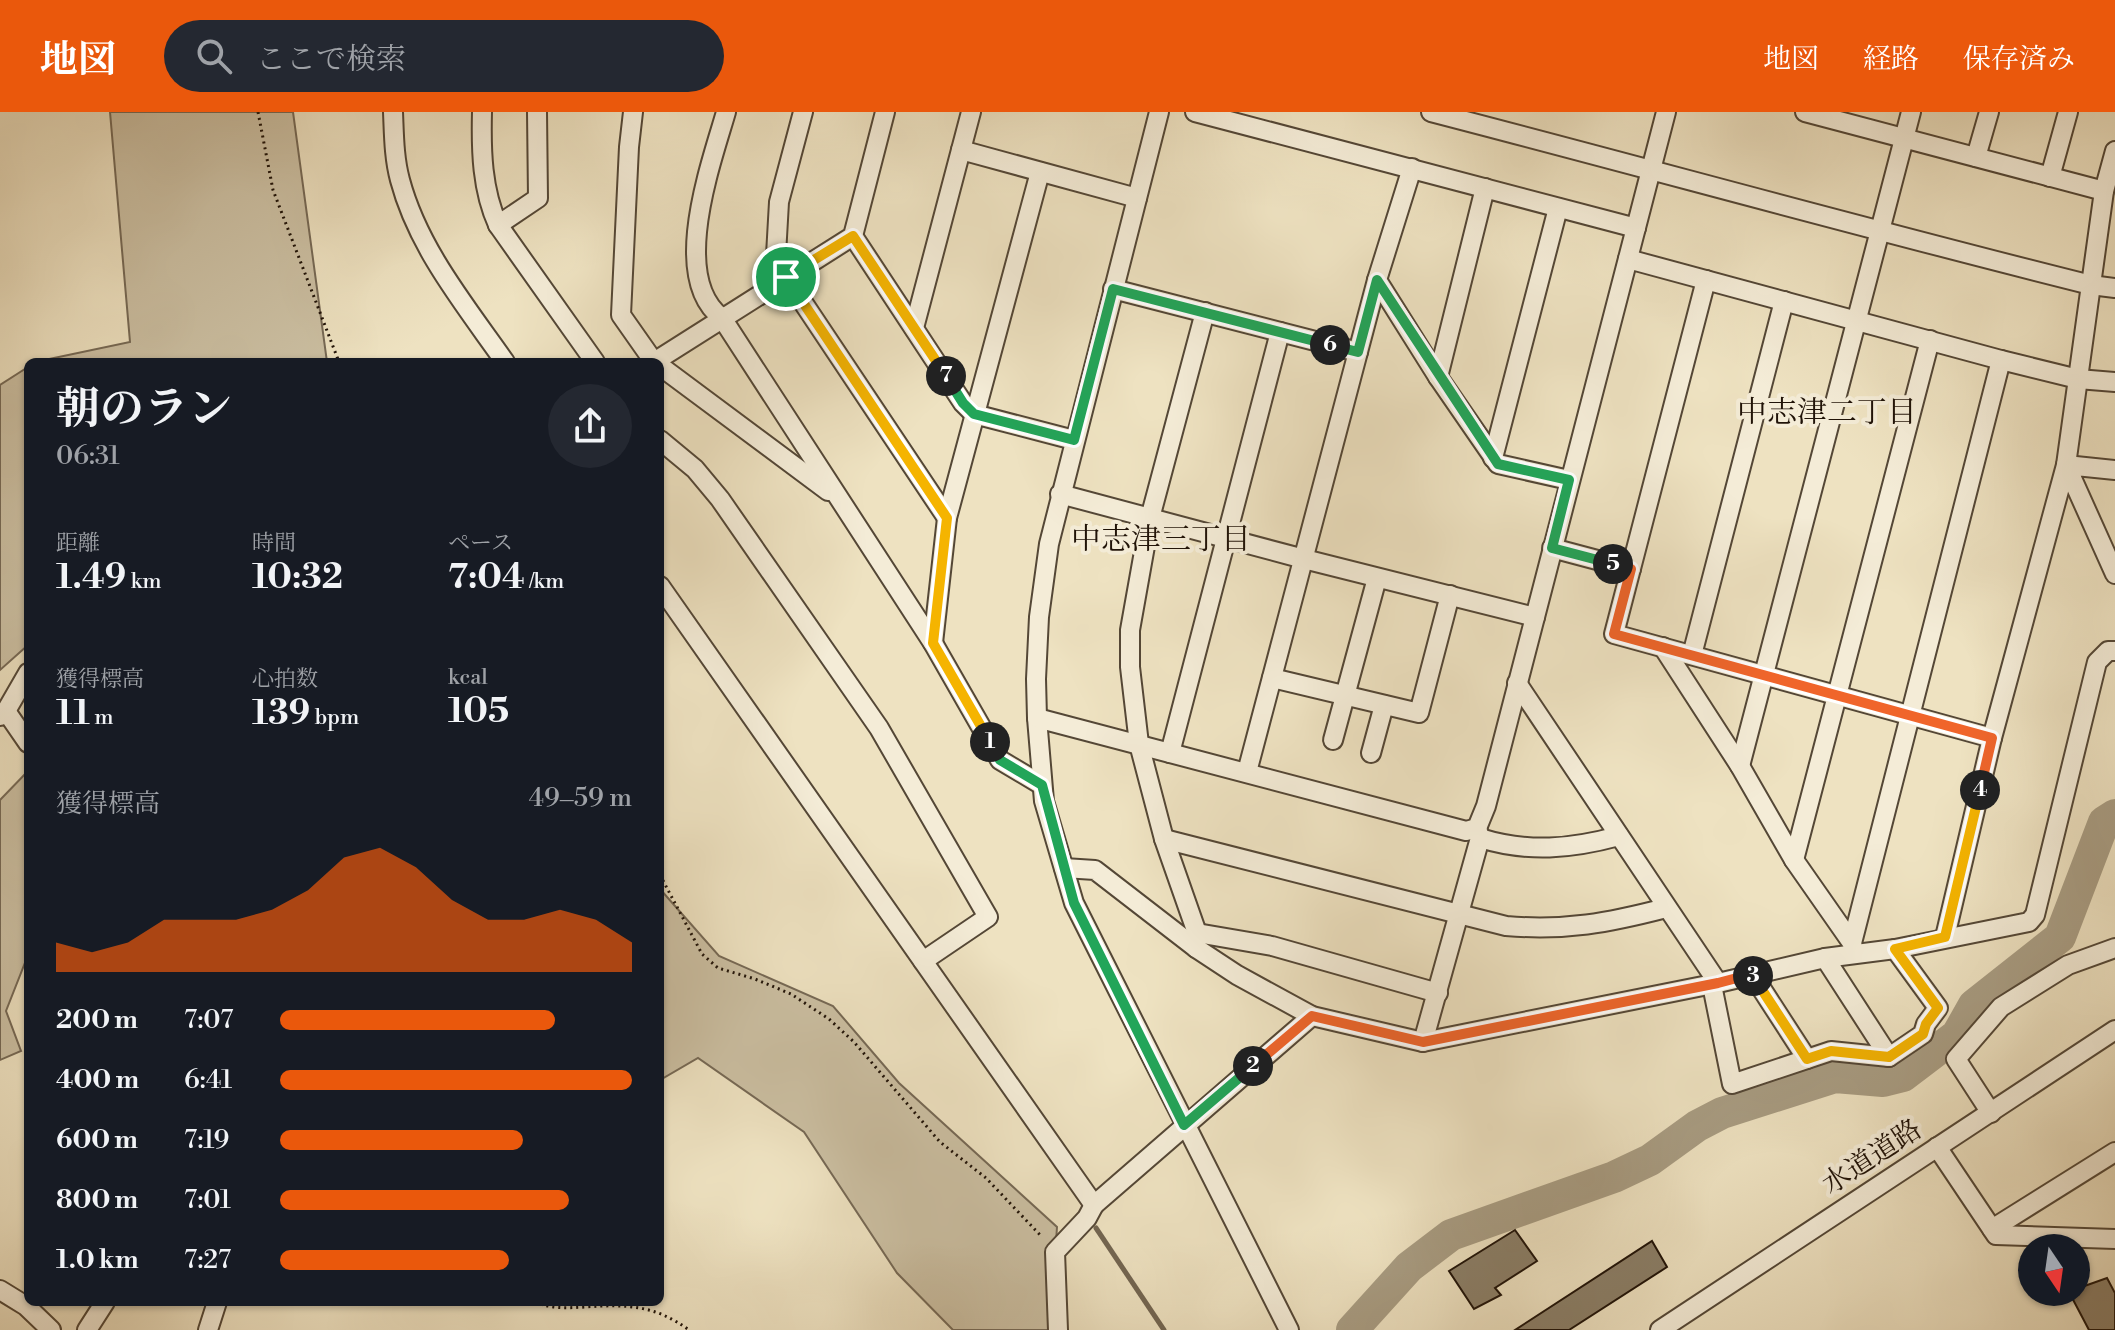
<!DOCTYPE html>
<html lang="ja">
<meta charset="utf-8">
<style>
:root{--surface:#171b24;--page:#242831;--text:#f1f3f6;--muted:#9ea1a6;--accent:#ea580c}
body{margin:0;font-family:"Libre Bodoni","Noto Serif JP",serif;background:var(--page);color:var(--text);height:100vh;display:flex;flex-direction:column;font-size:30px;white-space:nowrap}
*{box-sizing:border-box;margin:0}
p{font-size:26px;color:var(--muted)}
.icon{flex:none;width:44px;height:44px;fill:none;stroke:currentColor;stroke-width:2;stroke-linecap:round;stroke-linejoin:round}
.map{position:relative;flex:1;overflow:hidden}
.drawer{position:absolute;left:24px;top:246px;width:640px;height:948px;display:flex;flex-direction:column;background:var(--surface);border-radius:12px;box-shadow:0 2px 6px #0004}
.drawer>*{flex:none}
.needle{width:52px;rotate:167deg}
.tools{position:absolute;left:2018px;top:1122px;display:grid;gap:16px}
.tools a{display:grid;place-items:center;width:72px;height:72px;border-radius:50%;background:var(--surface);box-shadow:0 2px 6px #0004;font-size:40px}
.pin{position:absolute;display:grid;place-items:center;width:68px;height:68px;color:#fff;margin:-34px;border:4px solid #fff;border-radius:50%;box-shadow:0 2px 8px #0007}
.km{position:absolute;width:40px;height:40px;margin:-20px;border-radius:50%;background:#222;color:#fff;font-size:22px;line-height:40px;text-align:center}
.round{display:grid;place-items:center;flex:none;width:84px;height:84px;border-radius:42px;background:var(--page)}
.headline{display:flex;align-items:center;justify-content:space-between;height:136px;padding:0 32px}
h1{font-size:44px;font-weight:700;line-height:60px}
.figures{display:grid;grid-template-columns:repeat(3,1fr);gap:12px;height:136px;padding:8px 32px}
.figures div{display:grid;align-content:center}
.figures b{font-size:34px;font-weight:700}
.figures small{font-size:22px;font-weight:400}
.figures p{font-size:22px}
.chart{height:224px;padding:16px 32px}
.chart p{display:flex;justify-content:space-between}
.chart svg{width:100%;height:144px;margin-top:8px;fill:var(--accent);opacity:.7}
ul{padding:0 32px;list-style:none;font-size:26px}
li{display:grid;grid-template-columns:128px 96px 1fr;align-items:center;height:60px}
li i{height:20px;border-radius:10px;background:var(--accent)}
header{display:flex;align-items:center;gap:48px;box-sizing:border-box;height:112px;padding:0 40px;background:var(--accent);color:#fff}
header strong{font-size:38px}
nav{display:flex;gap:44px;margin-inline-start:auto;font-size:28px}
.search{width:560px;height:72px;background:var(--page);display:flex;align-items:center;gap:20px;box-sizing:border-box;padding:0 28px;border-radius:44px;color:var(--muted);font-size:30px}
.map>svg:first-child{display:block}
.green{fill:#cbbfa2;stroke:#766955;stroke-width:2}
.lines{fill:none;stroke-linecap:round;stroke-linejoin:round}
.stream{stroke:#726551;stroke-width:5}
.river{stroke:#a89c82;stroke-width:32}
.building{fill:#8b7f68;stroke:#201308;stroke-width:2}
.minor-casing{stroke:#544736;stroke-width:22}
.path{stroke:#201308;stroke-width:3;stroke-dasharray:2 4;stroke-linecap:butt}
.minor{stroke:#f4ecd7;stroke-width:18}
.split-1-casing{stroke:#fff;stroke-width:16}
.split-2-casing{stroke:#fff;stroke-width:16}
.split-3-casing{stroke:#fff;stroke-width:16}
.split-4-casing{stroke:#fff;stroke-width:16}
.split-5-casing{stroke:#fff;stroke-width:16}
.split-6-casing{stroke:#fff;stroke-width:16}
.split-7-casing{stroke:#fff;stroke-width:16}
.split-8-casing{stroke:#fff;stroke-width:16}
.split-1{stroke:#f5b400;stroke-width:10}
.split-2{stroke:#22a559;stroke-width:10}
.split-3{stroke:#f0652b;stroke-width:10}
.split-4{stroke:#f5b400;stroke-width:10}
.split-5{stroke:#f0652b;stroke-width:10}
.split-6{stroke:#22a559;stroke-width:10}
.split-7{stroke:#22a559;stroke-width:10}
.split-8{stroke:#f5b400;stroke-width:10}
.labels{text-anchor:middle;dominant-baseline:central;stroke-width:8;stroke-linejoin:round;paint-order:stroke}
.street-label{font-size:28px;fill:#201308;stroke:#f4ecd7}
.neighbourhood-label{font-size:30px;fill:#201308;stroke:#f4ecd7}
</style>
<header>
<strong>地図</strong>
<div class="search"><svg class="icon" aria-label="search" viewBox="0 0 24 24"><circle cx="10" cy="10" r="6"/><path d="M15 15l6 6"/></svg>ここで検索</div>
<nav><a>地図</a><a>経路</a><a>保存済み</a></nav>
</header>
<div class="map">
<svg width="2115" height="1218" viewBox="0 0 2115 1218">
<rect width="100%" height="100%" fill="#eee2c1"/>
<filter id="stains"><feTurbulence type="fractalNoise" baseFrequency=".0025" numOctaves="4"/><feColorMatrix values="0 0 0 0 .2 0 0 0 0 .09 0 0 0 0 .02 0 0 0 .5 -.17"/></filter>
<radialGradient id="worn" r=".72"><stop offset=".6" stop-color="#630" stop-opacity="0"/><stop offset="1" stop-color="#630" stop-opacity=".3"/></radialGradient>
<g class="green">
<path d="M110 0H293L327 250H35L130 230Z"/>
<path d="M28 255V533L0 558V273Z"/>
<path d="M28 659V843L6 899 21 939 0 948V688Z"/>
<path d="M660 777 719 844 833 894 899 971 1057 1115 1050 1218H953L897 1161 804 1020 698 946 660 968Z"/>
</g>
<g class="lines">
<path class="stream" d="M1096 1116 1164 1218"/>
<path class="river" d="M1352 1218 1409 1155 1451 1123 1614 1065 1650 1048 1697 1014 1722 1001 1835 965 1883 969 1903 964 1957 923 1974 893 2060 825 2104 710 2115 703"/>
</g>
<g class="building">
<path d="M1515 1118 1537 1149 1495 1176 1501 1183 1474 1197 1449 1159Z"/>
<path d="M1652 1129 1667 1155 1569 1218H1515Z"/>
<path d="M2107 1166 2115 1181V1218H2089L2069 1180H2076V1177Z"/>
</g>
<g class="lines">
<defs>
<g id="minor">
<path d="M393 0C394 23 394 46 400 68 418 136 465 193 505 250"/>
<path d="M482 0C481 39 482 78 498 113L595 250"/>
<path d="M633 0 629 35 621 203 654 250"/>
<path d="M726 0C711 52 669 166 722 206L933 531 1000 648 1042 673"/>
<path d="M803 0 779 90 776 143 786 165 947 406"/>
<path d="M1159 0 1049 432 1039 505 1036 567 1037 606 1044 689 1074 791 1289 1218"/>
<path d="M1195 0 1636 116"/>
<path d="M1431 0C1651 57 1870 118 2091 173L2115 176"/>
<path d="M1805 0 2104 79"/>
<path d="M961 38 1137 86"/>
<path d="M1976 45 1989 0"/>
<path d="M2050 65 2068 0"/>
<path d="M498 113 538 86 537 0"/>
<path d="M853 124 963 291 974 302 1074 328"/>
<path d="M1628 147 2001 248 2078 267 2115 270"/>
<path d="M1377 168 1438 265 1498 352 1569 368"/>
<path d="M1706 168 1614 522 1992 626"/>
<path d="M1113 177 1358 240"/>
<path d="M914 216 971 0"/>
<path d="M654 250 853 124 885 0"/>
<path d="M660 254 828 379"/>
<path d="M1438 265 1485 76"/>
<path d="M660 328 695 357 720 387 879 616 988 805 923 849"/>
<path d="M1493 346 1558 96"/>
<path d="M2115 358 2066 353 2115 462"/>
<path d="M1060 382 1304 447 1535 505"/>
<path d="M1552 436 1631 457"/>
<path d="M660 474 1094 1093 1312 904"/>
<path d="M933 531 947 406 1040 60"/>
<path d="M1663 535 1740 654 1794 748 1852 831 1853 837"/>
<path d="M1692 543 1784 189"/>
<path d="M1272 566 1419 601 1450 483"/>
<path d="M1517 571 1718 871"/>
<path d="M6 599 28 631"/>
<path d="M0 604 6 599 28 561"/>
<path d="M1037 606 1466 719 1477 716 1486 694 1666 0"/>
<path d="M1333 628 1377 466"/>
<path d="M1170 641 1280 220"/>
<path d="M1371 641 1384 593"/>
<path d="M1740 654 1911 0"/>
<path d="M1247 660 1377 168 1412 56"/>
<path d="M1480 726C1528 741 1571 737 1619 724"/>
<path d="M1164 727 1506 814C1566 819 1608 811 1666 796"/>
<path d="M1794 748 1930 228"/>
<path d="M1064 756 1095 758 1196 836 1237 863 1312 904 1423 930 1718 871 1825 846 1895 837 2029 810 2035 803 2097 550 2108 539H2115"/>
<path d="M1197 821 1272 834 1438 881"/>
<path d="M1945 825 1992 626 2066 353 2104 79 2115 39"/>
<path d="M1852 831 2001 248"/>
<path d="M1196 836 1197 821 1164 727 1139 632 1130 555V518L1150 406 1205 200"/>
<path d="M1825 846 1889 945"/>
<path d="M1752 862 1807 947"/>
<path d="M1712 873 1732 972 1831 939 1889 945 1923 922 1926 912 1938 896 1895 837"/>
<path d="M1423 930 1480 726 1477 716"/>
<path d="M1991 1001 1956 947 2001 895 2068 853 2115 836"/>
<path d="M1937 1035 1996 1123 2115 1127"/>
<path d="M1992 1117 2115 1040"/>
<path d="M0 1178 26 1194 51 1218"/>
<path d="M87 1218 105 1190"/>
<path d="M208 1218 217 1190"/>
<path d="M1058 1218 1055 1140 1087 1106 1094 1093"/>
<path d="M1660 1218 2115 918"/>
</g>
</defs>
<use href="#minor" class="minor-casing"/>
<g class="path">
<path d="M258 0 273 78 339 250"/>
<path d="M660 763 702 842 718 856 755 867 791 882 829 907 854 930 940 1030 986 1066 1042 1125"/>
<path d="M535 1190C551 1197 567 1196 585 1195 626 1192 655 1193 689 1218"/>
</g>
<use href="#minor" class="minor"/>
</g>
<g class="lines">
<defs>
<path id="split-1" d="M786 165 947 406 933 531 990 630"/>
<path id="split-2" d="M990 630 1000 648 1042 673 1074 791 1184 1013 1253 954"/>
<path id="split-3" d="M1253 954 1312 904 1423 930 1718 871 1752 862 1753 864"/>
<path id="split-4" d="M1753 864 1807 947 1831 939 1889 945 1923 922 1926 912 1938 896 1895 837 1945 825 1980 678"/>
<path id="split-5" d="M1613 452 1631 457 1614 522 1992 626 1980 678"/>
<path id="split-6" d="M1330 233 1358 240 1377 168 1498 352 1569 368 1552 436 1613 452"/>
<path id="split-7" d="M946 264 963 291 974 302 1074 328 1113 177 1330 233"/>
<path id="split-8" d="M786 165 853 124 946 264"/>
</defs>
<use href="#split-1" class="split-1-casing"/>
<use href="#split-2" class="split-2-casing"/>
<use href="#split-3" class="split-3-casing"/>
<use href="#split-4" class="split-4-casing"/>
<use href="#split-5" class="split-5-casing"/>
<use href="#split-6" class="split-6-casing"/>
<use href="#split-7" class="split-7-casing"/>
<use href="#split-8" class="split-8-casing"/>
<use href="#split-1" class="split-1"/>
<use href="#split-2" class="split-2"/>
<use href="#split-3" class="split-3"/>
<use href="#split-4" class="split-4"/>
<use href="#split-5" class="split-5"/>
<use href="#split-6" class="split-6"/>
<use href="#split-7" class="split-7"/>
<use href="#split-8" class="split-8"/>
</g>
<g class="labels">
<g class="street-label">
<text transform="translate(1872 1045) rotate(-33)">水道道路</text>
</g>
<g class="neighbourhood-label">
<text x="1827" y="301">中志津二丁目</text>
<text x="1161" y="428">中志津三丁目</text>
</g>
</g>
<rect width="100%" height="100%" filter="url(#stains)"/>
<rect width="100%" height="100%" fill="url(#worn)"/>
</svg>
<div class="tools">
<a><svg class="needle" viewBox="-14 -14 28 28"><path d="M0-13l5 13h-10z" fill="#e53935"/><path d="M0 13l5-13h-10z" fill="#9ea1a6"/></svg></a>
</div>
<div class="pin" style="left:786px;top:165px;background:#1e9e55"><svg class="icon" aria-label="arrive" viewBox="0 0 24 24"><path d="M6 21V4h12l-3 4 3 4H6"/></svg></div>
<b class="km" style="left:990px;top:630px">1</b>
<b class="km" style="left:1253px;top:954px">2</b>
<b class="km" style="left:1753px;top:864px">3</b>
<b class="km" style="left:1980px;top:678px">4</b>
<b class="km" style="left:1613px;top:452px">5</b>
<b class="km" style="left:1330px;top:233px">6</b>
<b class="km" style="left:946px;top:264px">7</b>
<section class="drawer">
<div class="headline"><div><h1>朝のラン</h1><p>06:31</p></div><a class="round"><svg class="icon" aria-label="share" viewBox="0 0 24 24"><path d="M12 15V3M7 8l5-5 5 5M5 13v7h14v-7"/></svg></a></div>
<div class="figures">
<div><p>距離</p><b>1.49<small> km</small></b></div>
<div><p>時間</p><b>10:32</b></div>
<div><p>ペース</p><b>7:04<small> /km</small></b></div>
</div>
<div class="figures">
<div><p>獲得標高</p><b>11<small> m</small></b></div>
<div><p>心拍数</p><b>139<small> bpm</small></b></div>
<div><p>kcal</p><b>105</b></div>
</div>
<div class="chart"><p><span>獲得標高</span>49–59 m</p>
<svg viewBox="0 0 160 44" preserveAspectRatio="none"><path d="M0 44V35L10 38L20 35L30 28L40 28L50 28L60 25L70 19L80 9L90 6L100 12L110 22L120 28L130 28L140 25L150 28L160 35V44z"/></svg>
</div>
<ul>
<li><b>200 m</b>7:07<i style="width:78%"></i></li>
<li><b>400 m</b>6:41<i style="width:100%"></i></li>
<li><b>600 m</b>7:19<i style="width:69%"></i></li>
<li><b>800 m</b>7:01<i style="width:82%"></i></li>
<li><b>1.0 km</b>7:27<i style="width:65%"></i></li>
</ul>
</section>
</div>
